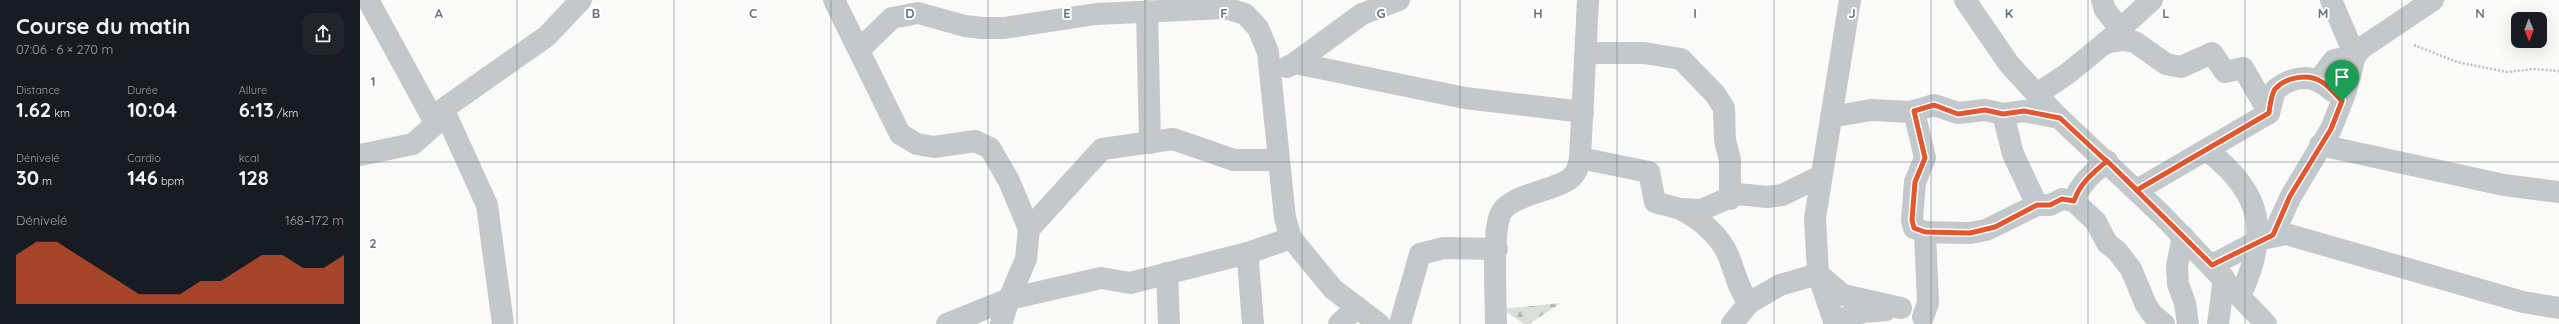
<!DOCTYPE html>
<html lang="fr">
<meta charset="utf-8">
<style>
:root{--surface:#171b24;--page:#20242c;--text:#f1f3f6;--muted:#9ea1a6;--accent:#e4572e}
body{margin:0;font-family:Quicksand,sans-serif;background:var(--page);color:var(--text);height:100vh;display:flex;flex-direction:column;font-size:15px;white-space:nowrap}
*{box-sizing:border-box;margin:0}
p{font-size:13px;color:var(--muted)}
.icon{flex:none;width:22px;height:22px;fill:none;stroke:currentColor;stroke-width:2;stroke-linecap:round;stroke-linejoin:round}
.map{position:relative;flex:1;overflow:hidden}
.sheet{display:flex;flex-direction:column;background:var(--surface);width:360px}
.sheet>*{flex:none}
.needle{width:26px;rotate:179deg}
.fabs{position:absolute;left:2151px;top:12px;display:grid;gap:8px}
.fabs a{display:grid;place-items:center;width:36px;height:36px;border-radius:8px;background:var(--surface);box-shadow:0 4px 16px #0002;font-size:20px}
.pin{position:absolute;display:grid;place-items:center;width:34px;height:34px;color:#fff;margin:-41px -17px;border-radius:50% 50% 50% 0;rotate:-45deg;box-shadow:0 0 4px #0007}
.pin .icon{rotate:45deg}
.round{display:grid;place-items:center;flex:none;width:42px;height:42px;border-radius:12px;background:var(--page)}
.head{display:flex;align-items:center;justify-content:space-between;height:68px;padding:0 16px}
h1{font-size:22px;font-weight:700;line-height:30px}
.figures{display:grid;grid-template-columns:repeat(3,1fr);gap:6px;height:68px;padding:4px 16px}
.figures div{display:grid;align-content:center}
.figures b{font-size:20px;font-weight:700}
.figures small{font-size:11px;font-weight:400}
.figures p{font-size:11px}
.chart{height:112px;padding:8px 16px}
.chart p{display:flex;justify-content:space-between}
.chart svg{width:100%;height:72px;margin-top:4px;fill:var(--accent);opacity:.7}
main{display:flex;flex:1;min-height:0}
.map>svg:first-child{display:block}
.forest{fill:url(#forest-firs)}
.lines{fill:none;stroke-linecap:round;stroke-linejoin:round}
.path{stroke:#bbbfc2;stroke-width:2.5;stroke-dasharray:2 2;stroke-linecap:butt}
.street{stroke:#c3c8cc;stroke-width:22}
.route-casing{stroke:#fff;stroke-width:8}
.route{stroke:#e4572e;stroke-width:5}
.grid{fill:none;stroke:#657683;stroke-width:1;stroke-opacity:0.55}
.grid-label{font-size:13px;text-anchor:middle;font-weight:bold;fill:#657683;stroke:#fff;stroke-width:4;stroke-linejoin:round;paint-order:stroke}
</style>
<main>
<section class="sheet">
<div class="head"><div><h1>Course du matin</h1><p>07:06 · 6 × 270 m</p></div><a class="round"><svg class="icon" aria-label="share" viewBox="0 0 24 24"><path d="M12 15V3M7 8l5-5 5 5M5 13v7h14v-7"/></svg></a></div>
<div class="figures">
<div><p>Distance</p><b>1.62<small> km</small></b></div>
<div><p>Durée</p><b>10:04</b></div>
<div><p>Allure</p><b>6:13<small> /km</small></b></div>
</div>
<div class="figures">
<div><p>Dénivelé</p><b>30<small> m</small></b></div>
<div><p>Cardio</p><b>146<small> bpm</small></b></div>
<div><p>kcal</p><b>128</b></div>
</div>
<div class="chart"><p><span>Dénivelé</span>168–172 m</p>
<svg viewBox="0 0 160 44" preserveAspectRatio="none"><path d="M0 44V14L10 6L20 6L30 14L40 22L50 30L60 38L70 38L80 38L90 30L100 30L110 22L120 14L130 14L140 22L150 22L160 14V44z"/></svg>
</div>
</section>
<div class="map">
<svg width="2199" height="324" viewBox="0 0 2199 324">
<defs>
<pattern id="forest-firs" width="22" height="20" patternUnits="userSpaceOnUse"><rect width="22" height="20" fill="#dadfd7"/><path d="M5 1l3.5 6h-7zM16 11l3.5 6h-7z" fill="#b4b9b4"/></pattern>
</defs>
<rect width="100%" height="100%" fill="#fafaf8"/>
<path class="forest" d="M1201 303 1169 324H1164L1142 309Z"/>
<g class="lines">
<path class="path" d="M2054 45 2097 62 2147 72 2174 69 2199 71"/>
<g class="street">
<path d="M8 0 72 117 86 115 127 205 143 324"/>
<path d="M474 0 540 134 557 144 574 147 615 141 630 148 649 181 669 229 666 259 649 299 641 324"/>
<path d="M1605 0 1649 64 1695 114 1802 215 1906 324"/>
<path d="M1742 0 1745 10 1761 30"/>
<path d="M787 11 790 143"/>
<path d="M1745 43 1763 40 1775 42 1806 64 1821 67 1852 53 1865 72 1883 68 1909 113 1777 190"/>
<path d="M500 49 532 18 558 13 605 26 622 28H644L736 14 865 8 885 14 898 28 908 52 925 218 931 238 973 289 1019 324"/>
<path d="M1226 53H1284L1321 59 1355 94 1364 108 1365 140 1370 160V199"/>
<path d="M935 63 1105 98 1223 112"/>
<path d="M927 67 935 63 1002 14 1039 0"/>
<path d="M1961 81 1964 73 1974 60 1995 56 1971 0"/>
<path d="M1677 94 1707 74 1745 43 1792 0"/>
<path d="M1554 111 1565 158 1555 182 1552 220 1554 228 1565 232"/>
<path d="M1909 113 1915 90C1934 75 1953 73 1972 91"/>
<path d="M1643 114 1653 154 1677 205H1690L1702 199 1714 201 1736 222 1747 243 1757 251 1771 269 1786 305 1793 315 1804 324"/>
<path d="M72 117 187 36 221 0"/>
<path d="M1471 117 1511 110 1550 112 1574 105 1598 113 1625 110 1643 114 1664 111 1699 118"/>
<path d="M1960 145 2144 185 2199 192"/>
<path d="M1847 150C1903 194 1910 232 1880 296"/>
<path d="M0 155 53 144 86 115"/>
<path d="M1220 158 1289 172 1295 202C1303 205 1314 206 1322 210 1340 219 1360 236 1368 255 1376 273 1376 285 1389 303"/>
<path d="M1714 201C1720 183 1733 173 1747 161"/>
<path d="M1321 209 1341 210 1378 194 1407 197 1422 195 1461 176"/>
<path d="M669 229 742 149 813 139 874 160H918"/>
<path d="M1913 235 1931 196 1971 129 1985 94 1995 56 2003 47 2073 0"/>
<path d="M1823 236 1817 266 1818 284 1825 303 1828 324"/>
<path d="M891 252 888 261 893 324"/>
<path d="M1852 265 1902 239 1926 234 2163 302 2199 308"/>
<path d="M807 273 809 324"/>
<path d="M1563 317 1568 303 1565 232 1610 233 1626 230 1677 205"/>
<path d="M1474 322 1503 312 1526 310"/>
<path d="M587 324 649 299 741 278 770 283 891 252 931 238"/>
<path d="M979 324 997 307"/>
<path d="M1040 324 1060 254 1084 248 1137 249"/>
<path d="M1136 324C1136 297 1132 238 1140 215 1148 194 1197 191 1212 177 1217 172 1219 165 1220 158L1228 0"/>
<path d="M1372 324 1389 303 1420 285 1458 274 1483 295 1541 308"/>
<path d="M1475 324 1458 274 1455 218 1490 0"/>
<path d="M1858 324 1864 278"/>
</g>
</g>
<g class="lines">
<defs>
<path id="route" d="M1982 101C1976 95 1969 86 1962 82 1948 73 1926 77 1915 89 1911 95 1910 106 1909 113L1777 190 1747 161 1743 158 1700 118 1664 111 1643 114 1625 110 1598 114 1574 105 1554 111 1565 158 1555 182 1552 220 1554 228 1565 232 1610 233 1635 227 1677 205H1690L1702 199 1714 201C1720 183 1733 173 1747 161L1852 265 1913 235 1930 196 1971 129 1982 101"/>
</defs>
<use href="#route" class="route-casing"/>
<use href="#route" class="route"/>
</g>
<path class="grid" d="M157 0V324M314 0V324M471 0V324M628 0V324M785 0V324M942 0V324M1100 0V324M1257 0V324M1414 0V324M1571 0V324M1728 0V324M1885 0V324M2042 0V324M0 162H2199"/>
<g class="grid-label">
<text x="79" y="18">A</text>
<text x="236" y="18">B</text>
<text x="393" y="18">C</text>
<text x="550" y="18">D</text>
<text x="707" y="18">E</text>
<text x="864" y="18">F</text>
<text x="1021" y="18">G</text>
<text x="1178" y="18">H</text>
<text x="1335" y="18">I</text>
<text x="1492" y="18">J</text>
<text x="1649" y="18">K</text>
<text x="1806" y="18">L</text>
<text x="1963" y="18">M</text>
<text x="2120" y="18">N</text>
<text x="13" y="86">1</text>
<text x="13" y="248">2</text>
</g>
</svg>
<div class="fabs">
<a><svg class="needle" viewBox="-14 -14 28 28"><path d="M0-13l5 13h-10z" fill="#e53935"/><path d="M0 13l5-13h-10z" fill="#9ea1a6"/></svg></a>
</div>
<div class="pin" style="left:1982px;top:101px;background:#1e9e55"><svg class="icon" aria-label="arrive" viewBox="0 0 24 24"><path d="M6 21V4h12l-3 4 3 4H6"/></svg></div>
</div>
</main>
